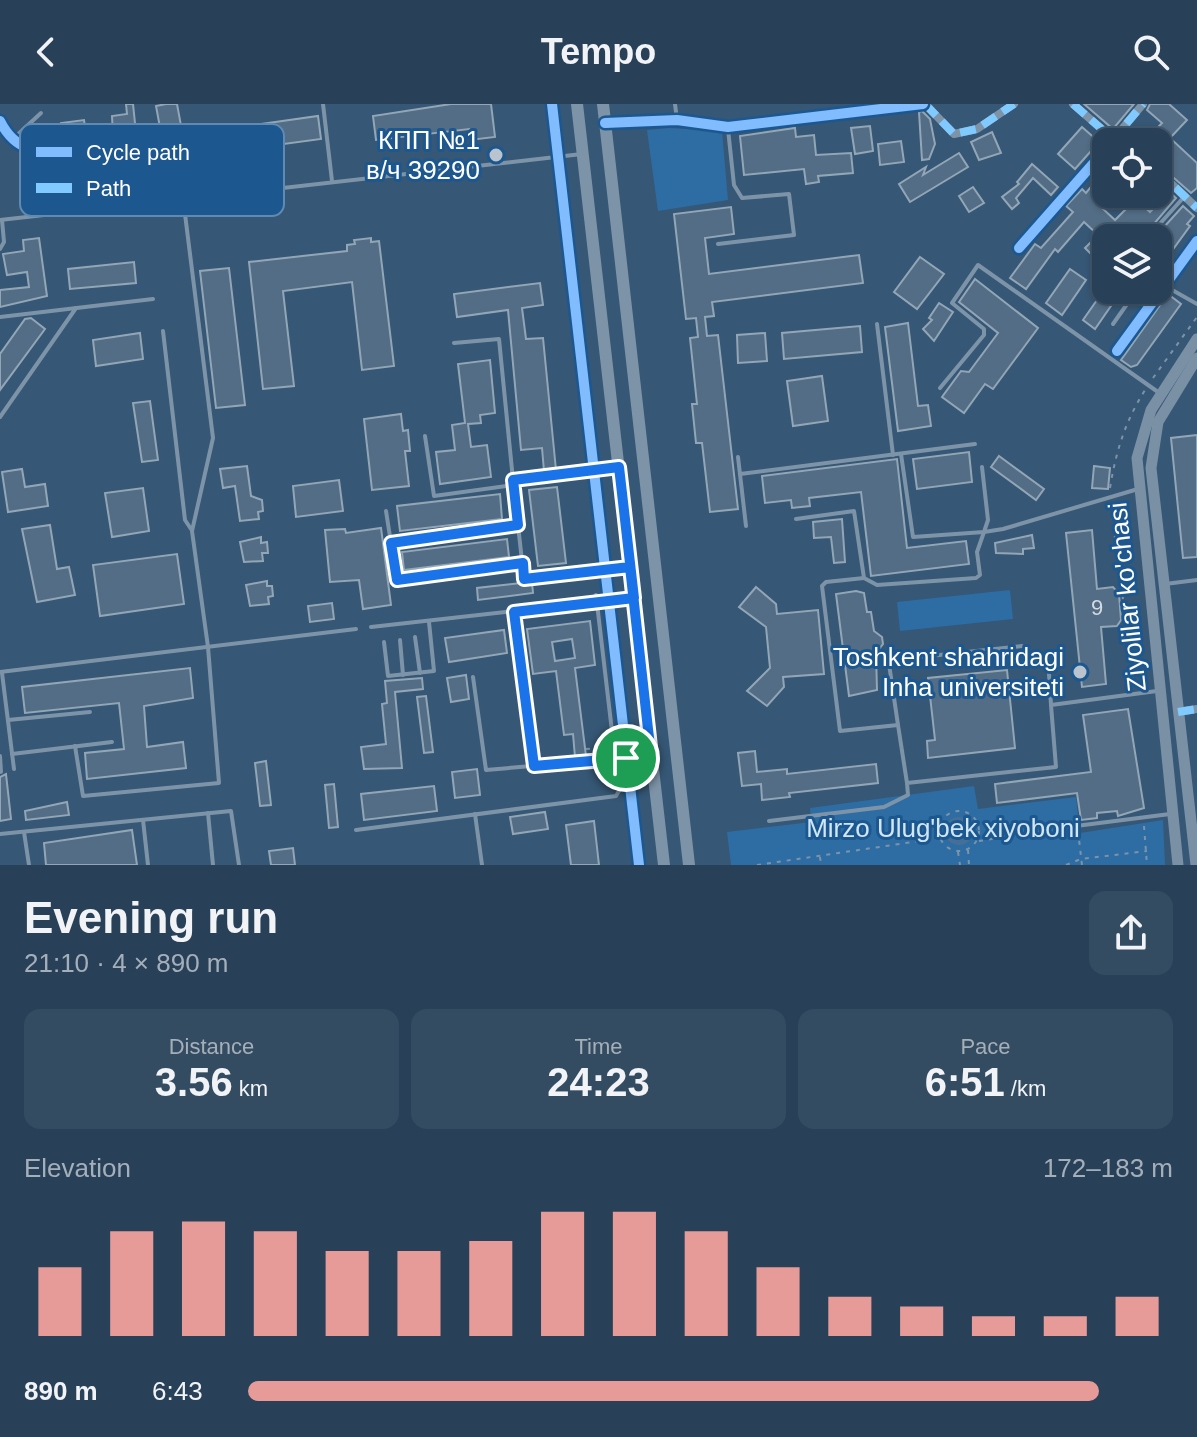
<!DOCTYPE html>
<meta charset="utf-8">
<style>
:root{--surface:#284158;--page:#344c61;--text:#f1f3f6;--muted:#a5afba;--line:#445a6e;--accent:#e69b98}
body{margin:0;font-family:Arial,sans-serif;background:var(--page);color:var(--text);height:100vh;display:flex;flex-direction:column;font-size:30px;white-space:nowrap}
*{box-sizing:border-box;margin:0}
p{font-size:26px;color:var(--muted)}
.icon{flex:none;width:44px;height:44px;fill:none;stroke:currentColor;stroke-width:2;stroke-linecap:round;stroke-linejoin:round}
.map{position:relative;height:761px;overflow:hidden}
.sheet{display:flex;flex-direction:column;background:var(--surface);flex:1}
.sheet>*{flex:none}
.buttons{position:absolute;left:1092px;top:24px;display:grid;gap:16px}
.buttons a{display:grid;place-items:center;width:80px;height:80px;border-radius:16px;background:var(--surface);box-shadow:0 2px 6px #0004,0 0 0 2px var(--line);font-size:40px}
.pin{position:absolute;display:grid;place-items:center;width:68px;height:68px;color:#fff;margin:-34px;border:4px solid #fff;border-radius:50%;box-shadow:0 2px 8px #0007}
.round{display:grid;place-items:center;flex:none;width:84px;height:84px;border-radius:16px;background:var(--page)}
.summary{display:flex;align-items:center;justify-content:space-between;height:136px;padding:0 24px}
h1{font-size:44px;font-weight:700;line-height:60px}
.figures{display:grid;grid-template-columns:repeat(3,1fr);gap:12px;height:136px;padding:8px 24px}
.figures div{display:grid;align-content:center;border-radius:16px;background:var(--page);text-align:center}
.figures b{font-size:40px;font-weight:700}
.figures small{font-size:22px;font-weight:400}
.figures p{font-size:22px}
.chart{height:224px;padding:16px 24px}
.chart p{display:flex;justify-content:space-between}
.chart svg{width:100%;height:144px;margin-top:8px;stroke:var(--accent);stroke-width:6}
ul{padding:0 24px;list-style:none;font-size:26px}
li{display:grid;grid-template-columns:128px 96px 1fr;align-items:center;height:60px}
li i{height:20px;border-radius:10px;background:var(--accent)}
header{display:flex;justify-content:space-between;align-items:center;height:104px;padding:0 24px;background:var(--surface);font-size:36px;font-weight:700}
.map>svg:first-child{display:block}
.green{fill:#2d6da4}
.water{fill:#456f96}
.building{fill:#526d85;stroke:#92a6b6;stroke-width:2;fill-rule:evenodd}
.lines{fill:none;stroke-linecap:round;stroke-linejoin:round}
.path{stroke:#7d94a8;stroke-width:2;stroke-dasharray:4 6;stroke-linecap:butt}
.lane{stroke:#7d94a8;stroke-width:4}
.street{stroke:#7d94a8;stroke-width:8}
.secondary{stroke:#7a90a5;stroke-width:11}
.primary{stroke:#7d93a7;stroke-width:12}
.quiet{stroke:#80caff;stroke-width:8;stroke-dasharray:16 8;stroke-linecap:butt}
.cycleway-casing{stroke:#1c588f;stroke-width:15}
.cycleway{stroke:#80bcff;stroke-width:10}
.route-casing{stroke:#fff;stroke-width:16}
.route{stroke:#1a73e8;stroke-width:10}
.poi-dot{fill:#b9c4cf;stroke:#1c588f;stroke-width:3}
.labels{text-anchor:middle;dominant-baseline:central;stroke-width:6;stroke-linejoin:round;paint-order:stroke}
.number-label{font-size:22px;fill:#d4dae0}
.poi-label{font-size:26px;fill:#fff;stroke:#1c588f;text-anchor:end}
.street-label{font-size:26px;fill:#fff;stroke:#1c588f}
.park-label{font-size:26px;fill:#d0e7fa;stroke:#1c588f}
.key{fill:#1c588f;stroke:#608ab1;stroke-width:2}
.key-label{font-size:22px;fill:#fff}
</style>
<header><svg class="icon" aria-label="back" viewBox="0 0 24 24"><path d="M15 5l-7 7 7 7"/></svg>Tempo<svg class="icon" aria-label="search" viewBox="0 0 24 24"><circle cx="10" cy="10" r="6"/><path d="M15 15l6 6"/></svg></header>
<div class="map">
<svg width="1197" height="761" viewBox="0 0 1197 761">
<rect width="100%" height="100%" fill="#365775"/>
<g class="green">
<path d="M669 24 722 27 728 96 658 107 647 26Z"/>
<path d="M1010 486 1013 515 900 527 897 498Z"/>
<path d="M974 682 978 705 1076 693 1080 729 1163 716 1165 761H731L727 728 811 718 810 704Z"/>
</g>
<circle class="water" cx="959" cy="727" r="14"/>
<g class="building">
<path d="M126 0H133L136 29 113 31 112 12 127 10Z"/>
<path d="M166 0H177L182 27 161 29 156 2Z"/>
<path d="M451 0H491L495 33 470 36 469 25 376 36 373 12Z"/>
<path d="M1084 0H1134L1113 25Z"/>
<path d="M1150 0H1169L1187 16 1170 34 1197 59V84L1191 89 1158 60V38H1144L1162 19 1147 6Z"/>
<path d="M922 7 930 15 935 40 929 55 922 56 919 8Z"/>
<path d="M318 12 321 35 208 50 205 28Z"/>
<path d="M84 16 87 37 64 39 61 19Z"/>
<path d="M870 22 873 47 855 50 851 24Z"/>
<path d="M1082 23 1099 38 1075 65 1058 50Z"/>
<path d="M795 24 796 33 814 31 816 51 851 49 853 69 818 72 819 78 806 80 804 65 744 71 740 32Z"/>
<path d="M992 28 1001 49 979 56 971 38Z"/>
<path d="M901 37 904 58 880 61 878 40Z"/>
<path d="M959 49 968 63 910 98 899 80 926 63 923 71Z"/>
<path d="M1032 60 1058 83 1051 91 1033 74 1016 94 1019 99 1012 105 1002 93 1019 80 1017 78Z"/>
<path d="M1099 73 1106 79V90H1114L1102 104 1115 116 1136 95 1150 108 1164 93 1158 87V77L1176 94 1142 134H1106V165L1085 144 1098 131 1084 118 1058 148 1055 145 1026 185 1010 174 1035 140 1041 144 1073 108 1066 102 1082 85 1086 89Z"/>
<path d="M973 83 984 99 969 108 959 92Z"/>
<path d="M1183 102 1194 112 1187 120 1190 122 1158 166V134H1154Z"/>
<path d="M731 103 734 130 705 134 709 170 859 151 863 179 712 198 714 212 705 213 707 232 718 231 738 405 710 408 702 339H696L692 300H697L690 234 698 233 696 214 686 215 674 110Z"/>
<path d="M39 134 47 192 0 203V186L29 183 27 168 7 171 3 150 24 147 23 136Z"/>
<path d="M371 134V138L379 137 394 262 362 266 352 178 283 187 294 282 263 285 249 158 347 147V141L355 140 354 136Z"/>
<path d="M920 153 944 170 917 205 894 188Z"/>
<path d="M134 158 136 179 70 185 68 165Z"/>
<path d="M229 164 245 301 216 304 200 167Z"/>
<path d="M1070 165 1086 176 1062 211 1046 199Z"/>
<path d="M975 175 1038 224 993 285 985 280 964 309 942 293 961 267 969 268 998 229 959 198Z"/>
<path d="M540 179 543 201 522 204 526 235 543 234 556 366 544 367 542 344 521 346 508 206 457 213 454 190Z"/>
<path d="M1104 186H1122L1095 225 1083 216Z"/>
<path d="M1168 190 1181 200 1137 261 1131 263 1121 256Z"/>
<path d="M939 199 953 208 934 237 923 225 932 216 929 214Z"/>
<path d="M31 214 45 225 0 286V250L25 215Z"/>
<path d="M908 219 918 302 928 301 931 322 898 327 885 223Z"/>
<path d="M860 222 862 248 784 255 782 229Z"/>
<path d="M140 229 143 255 96 262 93 236Z"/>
<path d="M765 229 767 257 738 259 737 231Z"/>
<path d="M490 256 495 309 480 311 481 319 468 320 471 343 487 341 491 373 440 380 436 348 455 346 452 321 465 319 458 260Z"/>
<path d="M822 272 828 317 793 322 787 277Z"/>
<path d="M150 297 158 356 142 358 133 299Z"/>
<path d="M401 310 403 327 408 326 410 347H405L409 382 372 386 364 315Z"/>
<path d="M1197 331V453L1183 454 1171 334Z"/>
<path d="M969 348 972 378 917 385 913 355Z"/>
<path d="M999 352 1044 385 1036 396 991 363Z"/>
<path d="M897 355 907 444 966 437 969 460 871 472 861 388 809 394 810 402 792 404 791 396 765 399 762 372Z"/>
<path d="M247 362 251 392 262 396 263 407 258 408 259 415 240 417 235 382 223 384 220 365Z"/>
<path d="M1094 362 1110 364 1108 385 1092 384Z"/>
<path d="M22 365 25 383 45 380 48 402 8 408 2 368Z"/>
<path d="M339 376 343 407 296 413 293 382Z"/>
<path d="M557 383 566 459 538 462 529 386Z"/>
<path d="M143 384 149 427 112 433 105 389Z"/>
<path d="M500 390 502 415 400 427 397 402Z"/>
<path d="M842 415 845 458 834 459 831 433 814 434 813 418Z"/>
<path d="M50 421 57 465 69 463 75 491 37 498 22 425Z"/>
<path d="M381 424 391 501 363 505 359 476 330 478 325 426 345 425 346 429Z"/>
<path d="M1092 426 1097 485 1113 483 1119 490 1121 516 1117 522 1101 523 1106 580 1082 583 1066 429Z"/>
<path d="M1032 431 1034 444 1023 445V450L996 449 995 439Z"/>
<path d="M261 433V439L267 438 268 449H262L263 457 244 458 240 438Z"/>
<path d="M507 435 509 453 404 466 402 448Z"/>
<path d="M177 450 184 500 100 512 93 461Z"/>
<path d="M267 477V482H272L273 492 268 493 269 500 250 502 246 481Z"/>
<path d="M521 479H532L533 489 478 496 477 484Z"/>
<path d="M756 483 776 500 777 510 818 506 824 570 783 573 784 583 767 602 747 587 770 564 766 523 739 503Z"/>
<path d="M856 487 864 489 867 508H871L874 527 882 533 883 540 876 549 877 586 849 592 836 490Z"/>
<path d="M332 499 334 515 310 518 308 502Z"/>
<path d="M590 517 595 561 575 564 586 652 575 653 573 630 564 631 556 567 533 570 527 525ZM572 535 575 554 555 557 552 538Z"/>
<path d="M504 526 507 549 449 558 445 534Z"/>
<path d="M190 564 193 594 144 602 147 643 183 638 186 664 87 675 85 649 124 645 119 599 25 609 22 583Z"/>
<path d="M1007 566 1015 644 928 654 927 637 935 636 928 574Z"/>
<path d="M466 571 469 595 451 598 447 574Z"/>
<path d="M422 574 423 585 395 588 402 664 364 665 361 643 386 640 382 600 387 599 385 577Z"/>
<path d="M426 592 433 648 424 649 417 593Z"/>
<path d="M1128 605 1144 704 1118 712 1117 707 1097 709V714L1081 716 1077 689 997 699 995 680 1091 668 1083 611Z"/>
<path d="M755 647 757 668 787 665V670L876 660 878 679 789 689 790 693 762 696 761 680 742 682 738 649Z"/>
<path d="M266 657 271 701 260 702 255 659Z"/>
<path d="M477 665 480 691 455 694 452 668Z"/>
<path d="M6 670 11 715 0 717V673Z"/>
<path d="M334 680 338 723 329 724 325 681Z"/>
<path d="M434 682 437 707 364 716 361 690Z"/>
<path d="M67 698 69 711 26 716 25 707Z"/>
<path d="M545 708 548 725 513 730 510 713Z"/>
<path d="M594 717 599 761H571L566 721Z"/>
<path d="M132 726 137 761H46L44 739Z"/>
<path d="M293 744 295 761H271L269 747Z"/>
</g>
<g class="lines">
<g class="path">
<path d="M1153 274 1197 213"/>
<path d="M1110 384C1116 347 1125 318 1145 286"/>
<path d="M1111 402 1134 582"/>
<path d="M586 645 608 643"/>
<circle cx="959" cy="727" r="20"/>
<path d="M1144 722 1147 761"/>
<path d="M1078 727 1082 761"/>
<path d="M979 737 1063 724"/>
<path d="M968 746 969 761"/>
<path d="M958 748 960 761"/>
<path d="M820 753 821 761"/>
<path d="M757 761 940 734"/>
<path d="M1066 761 1081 755 1147 747"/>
</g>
<g class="lane">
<path d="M323 0 332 77"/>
<path d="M675 0 677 16"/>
<path d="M15 33 41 9"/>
<path d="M0 116 582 50"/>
<path d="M1147 134 1184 93"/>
<path d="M718 140 794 131 789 90 742 94 734 81 728 25"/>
<path d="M0 145 4 138 2 116"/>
<path d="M1093 177 1106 170"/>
<path d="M1158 178 1197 200"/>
<path d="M0 213 153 195"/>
<path d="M877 220 893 351"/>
<path d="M1113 220 1137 186"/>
<path d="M163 227 185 416 191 425"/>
<path d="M454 239 499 235 513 376 616 363"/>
<path d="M940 284 984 231V225L952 199 978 161 1158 288"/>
<path d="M0 313 76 204"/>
<path d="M425 332 434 392 514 381"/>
<path d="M901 350 913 433 984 428 988 416 982 363"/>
<path d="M738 353 746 422"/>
<path d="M740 370 975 340"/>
<path d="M513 376 524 475 629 463"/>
<path d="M386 407 391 439"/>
<path d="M796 415 854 407 864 474 877 481 976 474 980 471 977 448 984 428 1003 425 1138 385"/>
<path d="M518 421 391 439 397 476 523 459"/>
<path d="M864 474 826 478 822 482 840 627 898 621 907 679"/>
<path d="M1165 480 1197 476"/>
<path d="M514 508 534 662"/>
<path d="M371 523 631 494"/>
<path d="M415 533 420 569"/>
<path d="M400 536 403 571"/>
<path d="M384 538 388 572 434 567 429 518"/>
<path d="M0 568 356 525"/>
<path d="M2 569 14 665"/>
<path d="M1049 570 1051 601"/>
<path d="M473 573 486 666 649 652"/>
<path d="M8 616 90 608"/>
<path d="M898 621 889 560 893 556 1022 542"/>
<path d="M75 642 83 692 219 679 208 543 192 427 213 334 183 94"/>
<path d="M12 650 112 638"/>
<path d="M0 652 1 668"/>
<path d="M208 709 213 761"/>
<path d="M475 710 482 761"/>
<path d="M143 716 148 761"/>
<path d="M769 717 884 703 908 691 907 679 1056 663 1051 601 1157 587"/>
<path d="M1068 723 1170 710"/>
<path d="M356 726 616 692 619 687 596 491"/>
<path d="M24 728 29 761"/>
<path d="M0 730 231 707 239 761"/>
</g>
<g class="street">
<path d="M925 0 954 30 977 25 1014 0"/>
<path d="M1073 0 1113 35"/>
<path d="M0 17C7 31 16 41 31 45 56 52 156 36 187 33"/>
<path d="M605 19 677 16 728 23 923 0"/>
<path d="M1111 38 1143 0"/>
<path d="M1158 67 1197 104"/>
<path d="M1019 144 1106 45"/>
<path d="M1117 247 1197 137"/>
<path d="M1178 608 1197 605"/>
</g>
<g class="secondary">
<path d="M1178 761 1137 354 1151 306 1197 235"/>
<path d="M1196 761 1151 364 1158 318 1197 254"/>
</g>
<g class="primary">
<path d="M577 0 664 761"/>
<path d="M603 0 689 761"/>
</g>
<g class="quiet">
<path d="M925 0 954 30 977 25 1014 0"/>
<path d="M1073 0 1113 35"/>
<path d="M1111 38 1143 0"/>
<path d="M1158 67 1197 104"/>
<path d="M1178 608 1197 605"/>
</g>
<defs>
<g id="cycleway">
<path d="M552 0 639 761"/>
<path d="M0 17C7 31 16 41 31 45 56 52 156 36 187 33"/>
<path d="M605 19 677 16 728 23 923 0"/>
<path d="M1019 144 1106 45"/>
<path d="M1117 247 1197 137"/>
</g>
</defs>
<use href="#cycleway" class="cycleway-casing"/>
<use href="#cycleway" class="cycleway"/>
</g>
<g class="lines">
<defs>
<path id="route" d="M626 654 651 652C644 589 637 526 630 463L524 475 523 459 397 476 391 439 518 421 513 376 619 363 634 494 514 508 534 662 626 654"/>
</defs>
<use href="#route" class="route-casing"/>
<use href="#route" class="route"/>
</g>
<g class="poi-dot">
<circle cx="496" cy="51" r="8"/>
<circle cx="1080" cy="568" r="8"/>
</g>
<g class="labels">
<g class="number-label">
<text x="1097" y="503">9</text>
</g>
<g class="poi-label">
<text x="480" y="36">КПП №1<tspan x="480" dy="30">в/ч 39290</tspan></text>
<text x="1064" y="553">Toshkent shahridagi<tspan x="1064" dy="30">Inha universiteti</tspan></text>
</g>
<g class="street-label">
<text transform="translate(1127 493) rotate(-96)">Ziyolilar ko'chasi</text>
</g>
<g class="park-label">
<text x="943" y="724">Mirzo Ulug'bek xiyoboni</text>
</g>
</g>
<rect x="20" y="20" width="264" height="92" rx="12" class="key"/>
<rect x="36" y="43" width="36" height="10" fill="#80bcff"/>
<rect x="36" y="79" width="36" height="10" fill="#80caff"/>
<g class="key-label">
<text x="86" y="56">Cycle path</text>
<text x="86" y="92">Path</text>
</g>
</svg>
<div class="buttons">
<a><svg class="icon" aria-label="locate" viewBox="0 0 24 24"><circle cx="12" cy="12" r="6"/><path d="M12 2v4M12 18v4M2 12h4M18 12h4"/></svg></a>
<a><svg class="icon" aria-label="layers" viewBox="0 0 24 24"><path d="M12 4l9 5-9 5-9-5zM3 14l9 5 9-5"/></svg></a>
</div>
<div class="pin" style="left:626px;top:654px;background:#1e9e55"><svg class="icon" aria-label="arrive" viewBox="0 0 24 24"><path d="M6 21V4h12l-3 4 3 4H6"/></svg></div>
</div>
<section class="sheet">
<div class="summary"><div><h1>Evening run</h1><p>21:10 · 4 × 890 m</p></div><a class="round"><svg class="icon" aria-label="share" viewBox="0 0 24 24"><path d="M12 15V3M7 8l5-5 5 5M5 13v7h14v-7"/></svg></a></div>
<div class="figures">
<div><p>Distance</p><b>3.56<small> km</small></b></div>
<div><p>Time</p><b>24:23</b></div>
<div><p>Pace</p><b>6:51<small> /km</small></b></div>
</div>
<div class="chart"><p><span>Elevation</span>172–183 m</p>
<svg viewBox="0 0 160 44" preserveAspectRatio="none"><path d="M5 44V23M15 44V12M25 44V9M35 44V12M45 44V18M55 44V18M65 44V15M75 44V6M85 44V6M95 44V12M105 44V23M115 44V32M125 44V35M135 44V38M145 44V38M155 44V32"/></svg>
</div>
<ul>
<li><b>890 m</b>6:43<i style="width:92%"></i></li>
</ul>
</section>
